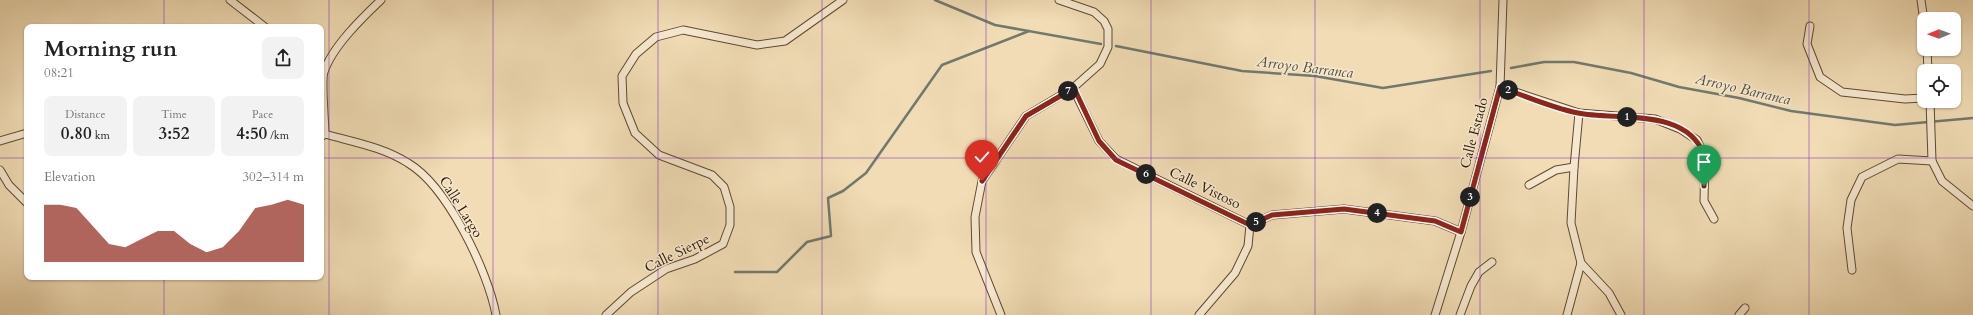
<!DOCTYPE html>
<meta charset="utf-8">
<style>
:root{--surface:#fff;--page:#f2f2f2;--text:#222;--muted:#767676;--accent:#8f2418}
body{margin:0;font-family:Cardo,serif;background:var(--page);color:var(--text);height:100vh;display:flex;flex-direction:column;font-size:15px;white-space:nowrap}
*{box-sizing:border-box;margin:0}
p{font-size:13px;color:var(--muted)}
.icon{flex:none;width:22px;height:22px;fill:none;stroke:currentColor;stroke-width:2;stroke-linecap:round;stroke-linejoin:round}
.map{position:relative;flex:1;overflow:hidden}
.panel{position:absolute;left:24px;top:24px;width:300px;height:256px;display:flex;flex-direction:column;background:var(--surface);border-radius:8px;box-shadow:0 1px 3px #0004}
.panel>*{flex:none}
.needle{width:26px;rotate:269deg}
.fabs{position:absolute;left:1917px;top:12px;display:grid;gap:8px}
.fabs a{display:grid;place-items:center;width:44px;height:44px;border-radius:8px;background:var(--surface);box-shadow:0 1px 3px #0004;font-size:20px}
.pin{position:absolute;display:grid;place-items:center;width:34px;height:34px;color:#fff;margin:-41px -17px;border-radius:50% 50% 50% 0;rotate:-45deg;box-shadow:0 0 4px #0007}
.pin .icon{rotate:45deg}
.km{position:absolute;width:20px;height:20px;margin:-10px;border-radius:50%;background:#222;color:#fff;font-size:11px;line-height:20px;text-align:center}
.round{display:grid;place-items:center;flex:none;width:42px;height:42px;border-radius:8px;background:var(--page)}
.headline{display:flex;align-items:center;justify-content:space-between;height:68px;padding:0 20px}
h1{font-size:22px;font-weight:700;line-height:30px}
.figures{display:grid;grid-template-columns:repeat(3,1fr);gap:6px;height:68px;padding:4px 20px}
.figures div{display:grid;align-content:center;border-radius:8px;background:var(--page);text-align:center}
.figures b{font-size:17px;font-weight:700}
.figures small{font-size:11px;font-weight:400}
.figures p{font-size:11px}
.chart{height:112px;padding:8px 20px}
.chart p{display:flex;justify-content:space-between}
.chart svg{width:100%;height:72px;margin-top:4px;fill:var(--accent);opacity:.7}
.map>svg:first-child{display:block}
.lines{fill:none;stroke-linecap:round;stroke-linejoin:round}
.stream{stroke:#71796e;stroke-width:2.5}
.street-casing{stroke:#5f4930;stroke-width:9}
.street{stroke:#f6e8cf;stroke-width:7}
.route-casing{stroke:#fff;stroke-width:8}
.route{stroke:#8f2418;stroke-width:5}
.grid{fill:none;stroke:#7b2cbf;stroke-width:1;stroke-opacity:0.55}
.labels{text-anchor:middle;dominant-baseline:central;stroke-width:3;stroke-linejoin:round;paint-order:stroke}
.street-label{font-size:14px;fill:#2e1803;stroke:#f6e8cf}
.water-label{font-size:15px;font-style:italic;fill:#555142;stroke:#f6e8cf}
</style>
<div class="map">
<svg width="1973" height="315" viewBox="0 0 1973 315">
<rect width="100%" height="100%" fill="#f1dcb5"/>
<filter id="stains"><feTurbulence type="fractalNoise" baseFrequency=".005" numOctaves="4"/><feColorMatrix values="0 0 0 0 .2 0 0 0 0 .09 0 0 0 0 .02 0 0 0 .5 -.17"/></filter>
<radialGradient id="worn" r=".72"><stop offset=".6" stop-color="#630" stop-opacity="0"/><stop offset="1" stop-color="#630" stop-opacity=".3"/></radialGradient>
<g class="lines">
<g class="stream">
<path d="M935 0 995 25 1101 44"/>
<path d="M1116 46 1242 71 1315 76 1383 88 1491 71"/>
<path d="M1511 68 1544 62H1574L1631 73 1679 87 1739 98 1791 111 1895 125 1973 118"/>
<path d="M735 272H777L807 242 831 236 828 198 843 191 866 173 942 65 1029 31"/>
</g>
<defs>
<g id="street">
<path d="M230 0 265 27"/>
<path d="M1921 0 1924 21"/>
<path d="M1810 26 1807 44 1820 77 1842 92 1905 99 1924 98"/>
<path d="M1927 49 1928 71"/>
<path d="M1500 87 1579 113 1655 119 1680 129 1697 140 1705 157 1704 201 1714 219"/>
<path d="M1073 88 1099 141 1116 159 1250 225 1272 215 1344 209 1435 221 1461 232"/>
<path d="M1930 101 1932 161 1942 181 1973 206"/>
<path d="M325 134C325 122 321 81 324 72 332 47 362 18 381 0"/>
<path d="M321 137 325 134C353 142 383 147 408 163 447 186 488 271 496 315"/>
<path d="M0 141 27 133"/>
<path d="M0 170 9 185 27 203"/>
<path d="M1529 185 1556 170 1574 167"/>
<path d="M1581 263 1609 293 1621 315"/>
<path d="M1852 270 1847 228 1851 200 1862 177 1898 159 1932 161"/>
<path d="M606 315 631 292 666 269 695 259 723 244 730 225V207L724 187 712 175 659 155 635 133 623 103 622 76 636 54 656 37 683 30 757 45 785 41 843 0"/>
<path d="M1001 315 976 252 975 217 982 181 1026 116 1073 88 1100 64 1108 47V29L1104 21 1094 12 1059 0"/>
<path d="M1199 315 1235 273 1248 246 1250 225"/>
<path d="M1435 315 1461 232 1500 87 1503 0"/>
<path d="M1460 315 1471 286 1479 272 1492 262"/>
<path d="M1567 315 1581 263 1571 223 1574 167 1579 113"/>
<path d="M1739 315 1745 308"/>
</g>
</defs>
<use href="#street" class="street-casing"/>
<use href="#street" class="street"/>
</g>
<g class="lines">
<defs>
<path id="route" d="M982 181 1026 116 1074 88 1099 141 1116 160 1250 225 1272 215 1344 209 1435 221 1461 232 1500 87C1525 96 1552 108 1578 113 1617 121 1687 107 1704 155 1707 163 1704 177 1704 186"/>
</defs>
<use href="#route" class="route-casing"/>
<use href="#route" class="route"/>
</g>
<path class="grid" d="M164 0V27M329 0V315M493 0V315M658 0V315M822 0V315M986 0V315M1151 0V315M1315 0V315M1480 0V315M1644 0V315M1809 0V315M0 158H27M321 158H1973M164 277V315"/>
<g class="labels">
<g class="street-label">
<text transform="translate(1474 133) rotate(-75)">Calle Estado</text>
<text transform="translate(1205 188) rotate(26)">Calle Vistoso</text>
<text transform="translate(461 207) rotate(58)">Calle Largo</text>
<text transform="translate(677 253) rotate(-26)">Calle Sierpe</text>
</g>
<g class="water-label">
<text transform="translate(1305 67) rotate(7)">Arroyo Barranca</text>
<text transform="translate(1743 89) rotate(13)">Arroyo Barranca</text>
</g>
</g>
<rect width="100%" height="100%" filter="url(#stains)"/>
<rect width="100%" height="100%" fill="url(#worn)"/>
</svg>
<div class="fabs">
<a><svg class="needle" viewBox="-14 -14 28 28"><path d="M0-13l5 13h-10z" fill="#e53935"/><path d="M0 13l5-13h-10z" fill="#767676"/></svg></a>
<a><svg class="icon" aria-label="locate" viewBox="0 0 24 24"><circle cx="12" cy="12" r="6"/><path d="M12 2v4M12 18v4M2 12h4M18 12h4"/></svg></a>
</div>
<div class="pin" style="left:1704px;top:186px;background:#1e9e55"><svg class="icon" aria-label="arrive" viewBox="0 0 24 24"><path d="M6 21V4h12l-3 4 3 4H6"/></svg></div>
<div class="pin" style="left:982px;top:181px;background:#d93025"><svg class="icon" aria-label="check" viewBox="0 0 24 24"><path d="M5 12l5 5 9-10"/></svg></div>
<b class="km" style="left:1627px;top:117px">1</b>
<b class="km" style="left:1508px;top:90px">2</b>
<b class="km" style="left:1470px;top:197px">3</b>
<b class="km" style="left:1377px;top:213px">4</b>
<b class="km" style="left:1256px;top:222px">5</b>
<b class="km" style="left:1146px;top:174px">6</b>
<b class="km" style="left:1068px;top:91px">7</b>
<section class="panel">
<div class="headline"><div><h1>Morning run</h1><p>08:21</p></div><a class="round"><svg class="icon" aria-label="share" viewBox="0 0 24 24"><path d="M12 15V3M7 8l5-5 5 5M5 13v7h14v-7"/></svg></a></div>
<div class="figures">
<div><p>Distance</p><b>0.80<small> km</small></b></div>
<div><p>Time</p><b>3:52</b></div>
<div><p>Pace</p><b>4:50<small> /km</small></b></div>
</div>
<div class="chart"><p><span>Elevation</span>302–314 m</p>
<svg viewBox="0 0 160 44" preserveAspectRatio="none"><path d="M0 44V9L10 9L20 11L30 22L40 33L50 35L60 30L70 25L80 25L90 33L100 38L110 35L120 25L130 11L140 9L150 6L160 9V44z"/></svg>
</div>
</section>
</div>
